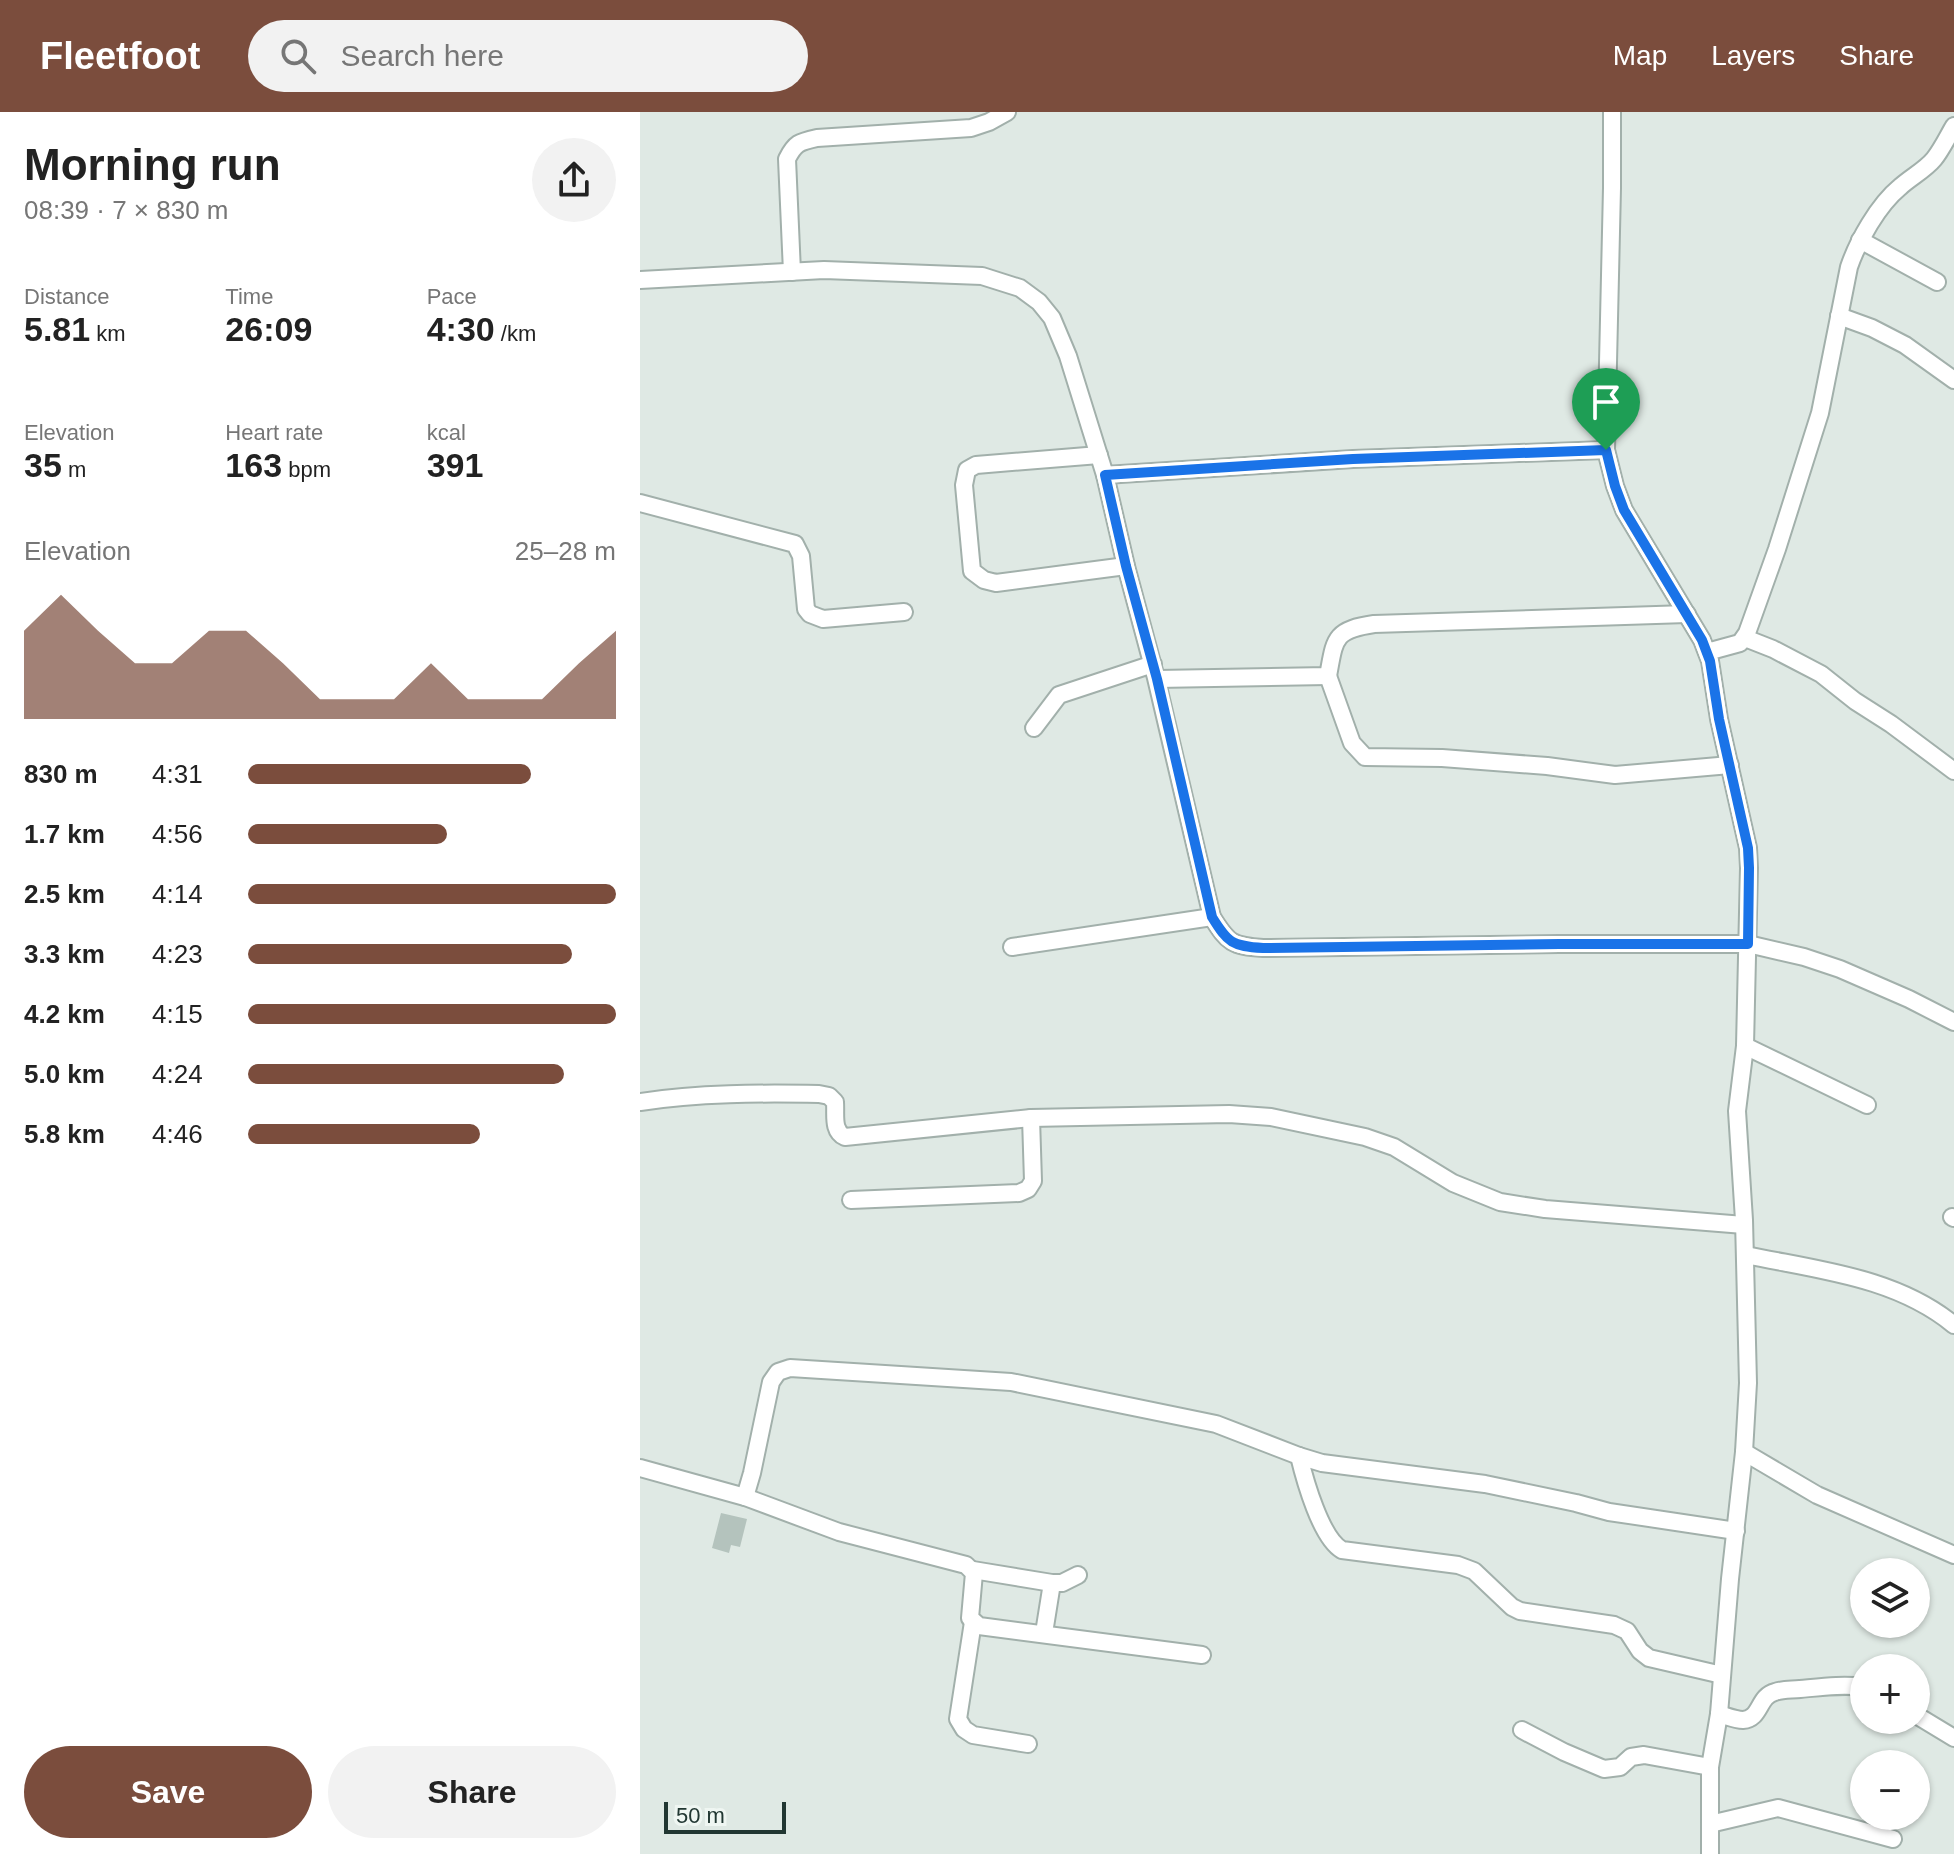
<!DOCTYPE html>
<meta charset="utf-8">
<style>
:root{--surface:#fff;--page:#f2f2f2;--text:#222;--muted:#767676;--accent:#7b4d3d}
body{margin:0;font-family:Arial,sans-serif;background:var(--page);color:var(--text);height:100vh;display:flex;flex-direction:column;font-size:30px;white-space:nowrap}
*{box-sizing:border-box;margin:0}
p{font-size:26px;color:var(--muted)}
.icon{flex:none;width:44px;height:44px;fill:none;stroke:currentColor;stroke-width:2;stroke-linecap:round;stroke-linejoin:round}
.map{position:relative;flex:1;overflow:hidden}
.sheet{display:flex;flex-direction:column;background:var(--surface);width:640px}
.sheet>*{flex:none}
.controls{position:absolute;left:1210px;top:1446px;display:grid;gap:16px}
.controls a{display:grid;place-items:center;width:80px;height:80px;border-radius:50%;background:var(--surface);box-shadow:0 2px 6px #0004;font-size:40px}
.scale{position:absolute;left:24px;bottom:20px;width:122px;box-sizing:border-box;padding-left:8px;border:4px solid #213732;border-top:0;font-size:22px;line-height:28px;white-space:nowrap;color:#213732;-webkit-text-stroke:6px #eff6f2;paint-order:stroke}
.pin{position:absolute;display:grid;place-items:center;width:68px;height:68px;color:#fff;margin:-82px -34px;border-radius:50% 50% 50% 0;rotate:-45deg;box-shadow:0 0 8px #0007}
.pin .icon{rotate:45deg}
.round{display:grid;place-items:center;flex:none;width:84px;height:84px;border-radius:42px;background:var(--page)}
.head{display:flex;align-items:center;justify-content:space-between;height:136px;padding:0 24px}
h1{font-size:44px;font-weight:700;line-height:60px}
.metrics{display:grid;grid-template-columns:repeat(3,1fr);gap:12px;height:136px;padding:8px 24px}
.metrics div{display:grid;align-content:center}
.metrics b{font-size:34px;font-weight:700}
.metrics small{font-size:22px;font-weight:400}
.metrics p{font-size:22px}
.chart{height:224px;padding:16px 24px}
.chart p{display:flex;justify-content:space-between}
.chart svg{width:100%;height:144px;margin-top:8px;fill:var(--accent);opacity:.7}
.primary-button{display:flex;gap:16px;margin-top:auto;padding:16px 24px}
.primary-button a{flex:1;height:92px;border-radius:48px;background:var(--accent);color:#fff;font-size:32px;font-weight:700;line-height:92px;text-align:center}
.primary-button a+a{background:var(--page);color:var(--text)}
ul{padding:0 24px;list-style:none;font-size:26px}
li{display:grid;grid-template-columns:128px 96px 1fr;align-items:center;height:60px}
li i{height:20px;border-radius:10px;background:var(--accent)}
header{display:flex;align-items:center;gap:48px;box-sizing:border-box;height:112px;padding:0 40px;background:var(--accent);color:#fff}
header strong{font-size:38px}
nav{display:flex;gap:44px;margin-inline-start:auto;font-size:28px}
.search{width:560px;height:72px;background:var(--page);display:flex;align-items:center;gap:20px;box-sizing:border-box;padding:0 28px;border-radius:44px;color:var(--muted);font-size:30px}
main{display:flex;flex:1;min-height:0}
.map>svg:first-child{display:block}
.building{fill:#b4c3bd}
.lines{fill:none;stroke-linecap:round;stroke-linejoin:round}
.minor-casing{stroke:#a2b0ab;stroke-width:20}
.minor{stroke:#fff;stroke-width:16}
.route-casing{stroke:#fff;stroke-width:16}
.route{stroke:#1a73e8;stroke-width:10}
</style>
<header>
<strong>Fleetfoot</strong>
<div class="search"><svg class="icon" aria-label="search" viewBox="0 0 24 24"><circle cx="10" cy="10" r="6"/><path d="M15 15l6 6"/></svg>Search here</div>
<nav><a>Map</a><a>Layers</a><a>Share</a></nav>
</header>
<main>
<section class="sheet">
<div class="head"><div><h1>Morning run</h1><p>08:39 · 7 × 830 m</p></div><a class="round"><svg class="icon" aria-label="share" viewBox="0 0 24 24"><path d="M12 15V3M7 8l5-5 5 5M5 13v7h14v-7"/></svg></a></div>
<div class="metrics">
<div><p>Distance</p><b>5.81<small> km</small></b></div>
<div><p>Time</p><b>26:09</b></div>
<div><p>Pace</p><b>4:30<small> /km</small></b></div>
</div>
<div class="metrics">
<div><p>Elevation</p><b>35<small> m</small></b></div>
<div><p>Heart rate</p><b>163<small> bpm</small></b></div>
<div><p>kcal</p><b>391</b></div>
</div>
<div class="chart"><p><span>Elevation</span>25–28 m</p>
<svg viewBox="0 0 160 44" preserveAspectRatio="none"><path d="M0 44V17L10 6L20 17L30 27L40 27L50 17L60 17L70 27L80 38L90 38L100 38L110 27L120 38L130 38L140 38L150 27L160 17V44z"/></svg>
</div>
<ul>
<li><b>830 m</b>4:31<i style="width:77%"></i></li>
<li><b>1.7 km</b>4:56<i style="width:54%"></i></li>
<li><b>2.5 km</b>4:14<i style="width:100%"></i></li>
<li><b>3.3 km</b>4:23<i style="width:88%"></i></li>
<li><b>4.2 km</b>4:15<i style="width:100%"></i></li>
<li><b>5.0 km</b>4:24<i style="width:86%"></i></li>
<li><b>5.8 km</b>4:46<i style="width:63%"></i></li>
</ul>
<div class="primary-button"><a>Save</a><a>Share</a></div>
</section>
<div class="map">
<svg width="1314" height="1742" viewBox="0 0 1314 1742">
<rect width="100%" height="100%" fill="#dfe9e4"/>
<path class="building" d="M81 1401 107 1407 100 1435 91 1433 89 1441 72 1436Z"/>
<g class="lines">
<defs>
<g id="minor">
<path d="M972 0V76L966 338 975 374 984 398 1062 528 1070 549 1079 607 1108 736 1109 756 1105 934 1097 999 1104 1108 1108 1271 1104 1340 1090 1467 1079 1602 1070 1655V1742"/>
<path d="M1220 128 1297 170"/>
<path d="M152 160 147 47C155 31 159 30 177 26L331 16 349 10 367 0"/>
<path d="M0 168 184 158 342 164 380 176 399 190 412 206 428 244 465 363 486 454 516 566 572 805C588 831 592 834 623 836L919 832H1108L1164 845 1200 857 1269 887 1314 910"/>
<path d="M1199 204 1232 216 1265 233 1314 268"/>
<path d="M459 343 336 353 327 358 324 373 332 459 344 468 356 471 486 454"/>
<path d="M465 363 713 347 966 338"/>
<path d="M0 391 155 432 161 444 166 497 170 502 183 507 264 500"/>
<path d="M1105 526 1133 537 1181 562 1215 589 1251 612 1314 659"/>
<path d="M1067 540 1100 531 1107 521 1137 437 1180 301 1209 155C1218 129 1238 93 1260 75 1271 65 1285 58 1294 47 1302 37 1308 24 1314 14"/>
<path d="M688 564 712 631 725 645 802 646 907 654 975 663 1090 653"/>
<path d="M517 567 688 564C695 527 693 518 734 512L1047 502"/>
<path d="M394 616 419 583 513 552"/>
<path d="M372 835 572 805"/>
<path d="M1105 934 1227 993"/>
<path d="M0 990C59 981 119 981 179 982L189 984 195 990C196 1003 192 1019 205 1025L391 1006 589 1002 631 1005 725 1025 754 1035 813 1071 860 1090 905 1097 1104 1113"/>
<path d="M211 1088 379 1081 388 1077 393 1069 391 1006"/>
<path d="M1312 1105 1314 1106"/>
<path d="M1106 1143C1177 1158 1256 1165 1314 1213"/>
<path d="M1104 1340 1177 1383 1314 1443"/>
<path d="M659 1344C665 1369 681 1426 702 1438L818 1453 834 1459 872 1495 880 1499 974 1513 987 1519 1000 1539 1009 1546 1082 1563"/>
<path d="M0 1356 105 1385 199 1420 326 1453 334 1461 330 1506 339 1514 562 1543"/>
<path d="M105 1385 112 1361 131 1270 138 1260 150 1256 371 1270 576 1312 659 1344 682 1351 845 1372 936 1391 969 1400 1096 1419"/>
<path d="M333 1458 412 1471H422L438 1463"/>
<path d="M333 1510 318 1607 324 1617 333 1623 388 1632"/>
<path d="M404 1521 412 1471"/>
<path d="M1079 1602C1086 1604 1096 1608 1103 1608 1121 1607 1118 1584 1135 1580 1143 1577 1152 1578 1160 1577 1181 1575 1203 1572 1224 1575"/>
<path d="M1276 1603 1314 1626"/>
<path d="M882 1618 924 1640 964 1657 980 1655 991 1645 1004 1643 1070 1655"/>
<path d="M1070 1712 1138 1696 1253 1727"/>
</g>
</defs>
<use href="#minor" class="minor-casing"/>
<use href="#minor" class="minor"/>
</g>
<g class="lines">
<defs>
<path id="route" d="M966 338 975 374 984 398 1062 528 1070 549 1079 607 1108 736 1109 756 1108 832H919L623 836C592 834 588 831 572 805L517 567 486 454 465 363 713 347Z"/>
</defs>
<use href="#route" class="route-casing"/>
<use href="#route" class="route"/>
</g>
</svg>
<div class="controls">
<a><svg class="icon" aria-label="layers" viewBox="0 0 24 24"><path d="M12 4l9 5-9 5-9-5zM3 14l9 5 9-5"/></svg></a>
<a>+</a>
<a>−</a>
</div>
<div class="scale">50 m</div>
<div class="pin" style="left:966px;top:338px;background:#1e9e55"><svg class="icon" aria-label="arrive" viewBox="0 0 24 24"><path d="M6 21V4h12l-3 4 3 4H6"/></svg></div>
</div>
</main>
